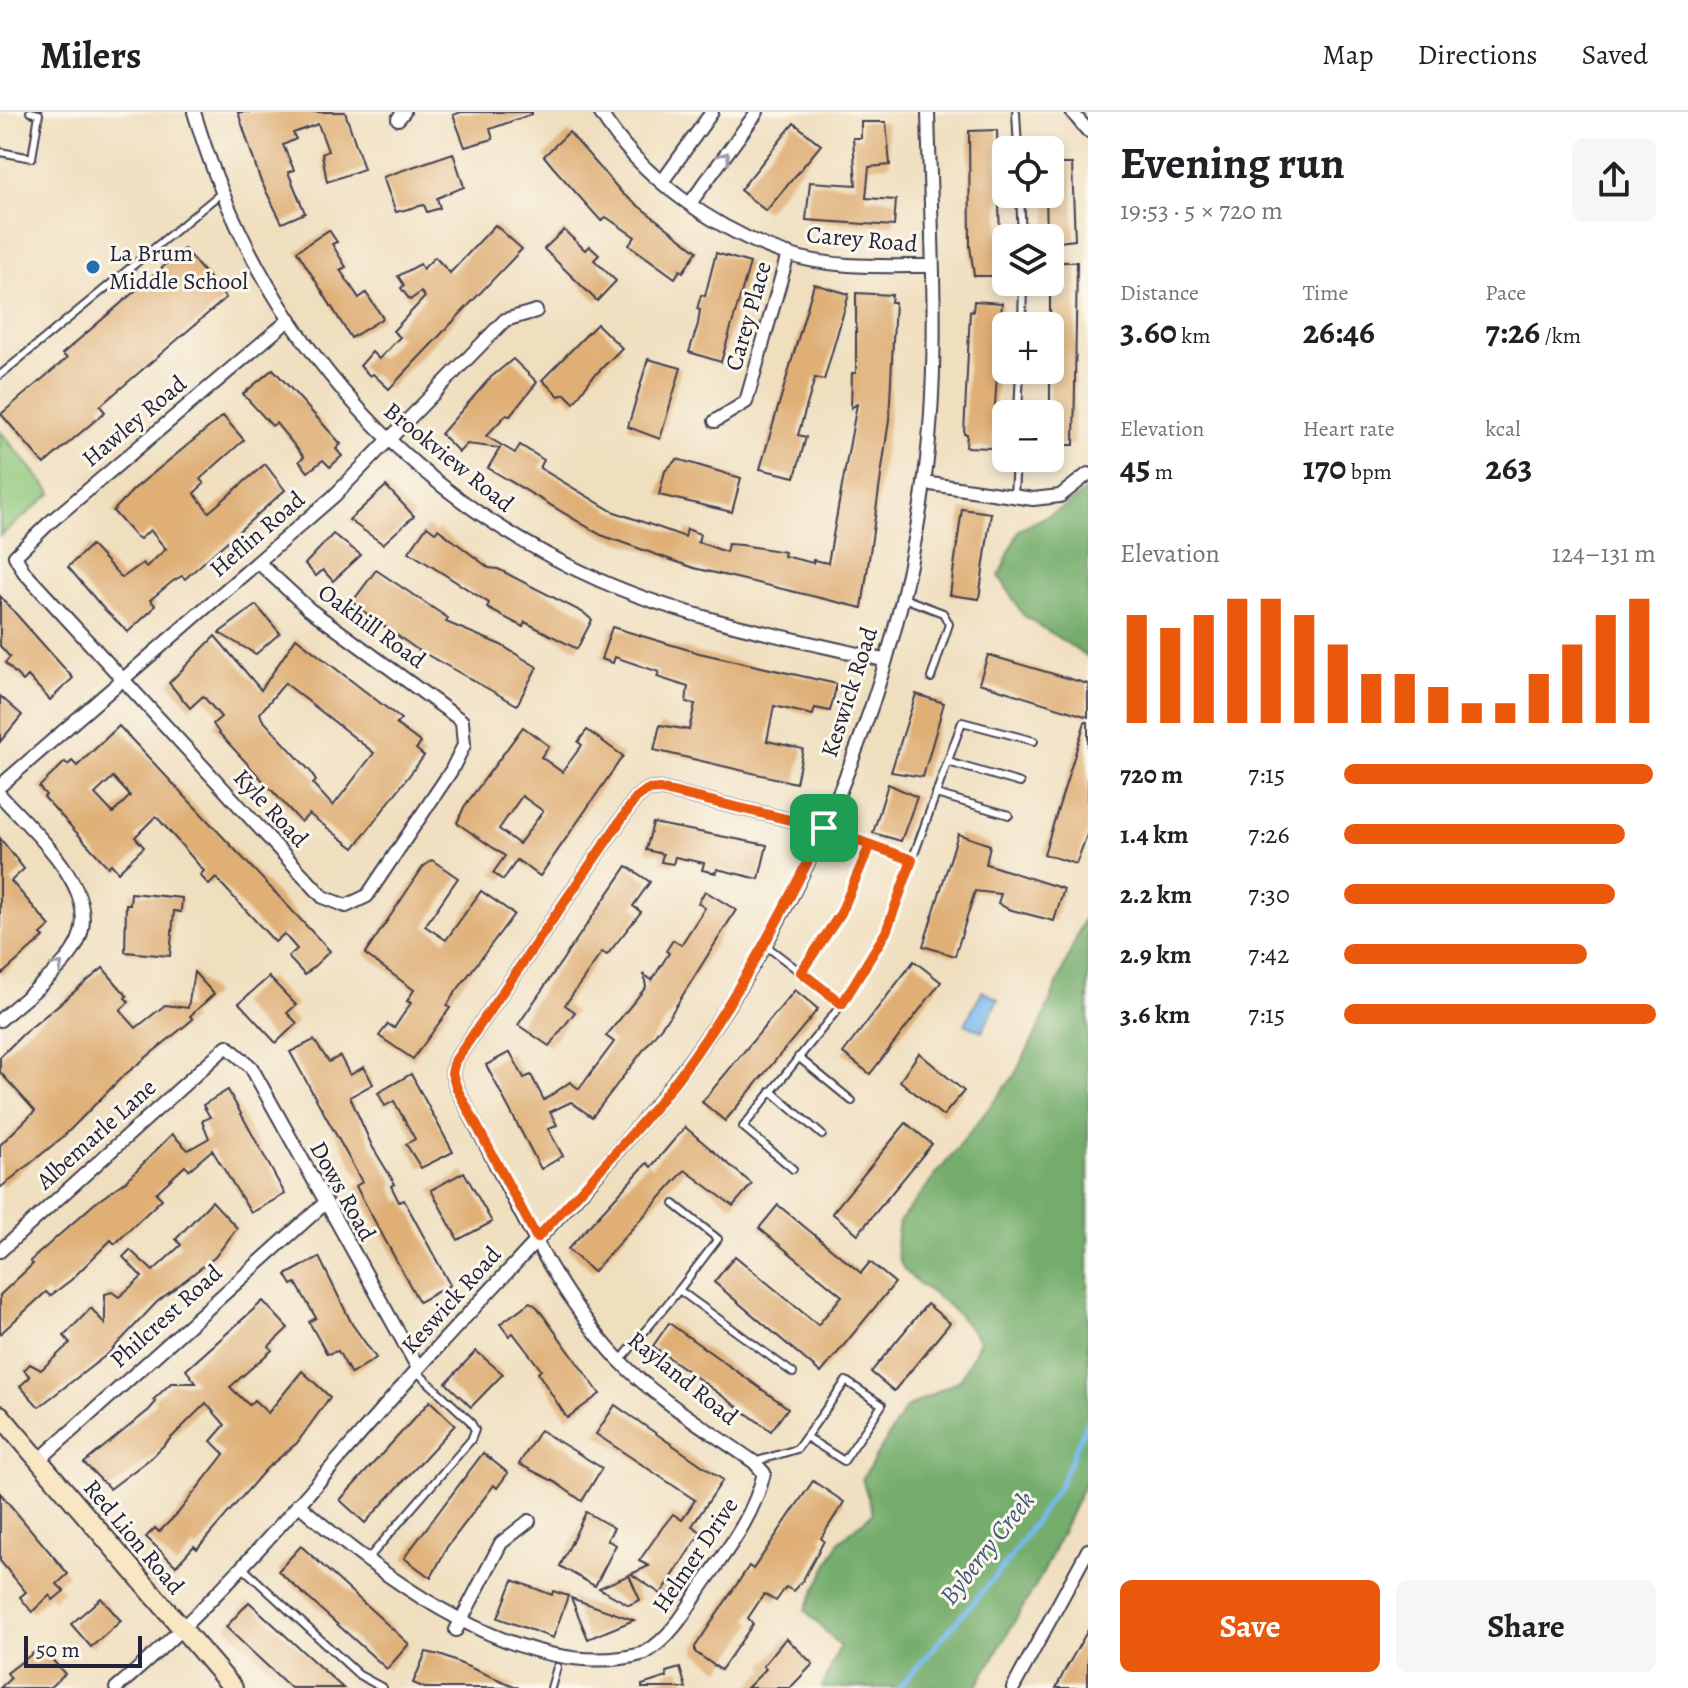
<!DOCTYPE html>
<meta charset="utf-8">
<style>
:root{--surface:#fff;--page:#f6f6f6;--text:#202124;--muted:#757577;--line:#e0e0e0;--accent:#ea580c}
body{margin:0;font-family:Alegreya,serif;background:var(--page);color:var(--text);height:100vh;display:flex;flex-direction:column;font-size:30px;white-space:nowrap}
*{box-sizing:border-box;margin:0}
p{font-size:26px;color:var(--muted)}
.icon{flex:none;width:44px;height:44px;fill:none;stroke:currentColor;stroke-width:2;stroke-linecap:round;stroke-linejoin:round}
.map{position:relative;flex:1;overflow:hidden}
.side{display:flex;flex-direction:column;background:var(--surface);width:600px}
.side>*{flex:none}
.tools{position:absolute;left:992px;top:24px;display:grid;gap:16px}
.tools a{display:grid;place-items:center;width:72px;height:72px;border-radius:12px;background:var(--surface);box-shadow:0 4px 12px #0003;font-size:40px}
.scale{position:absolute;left:24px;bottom:20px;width:118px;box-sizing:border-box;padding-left:8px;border:4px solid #22223b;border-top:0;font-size:22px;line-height:28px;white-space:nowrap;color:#22223b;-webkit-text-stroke:6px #fbf7ec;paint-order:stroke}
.pin{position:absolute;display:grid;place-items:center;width:68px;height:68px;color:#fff;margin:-34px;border-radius:16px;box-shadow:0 4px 12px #0006}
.round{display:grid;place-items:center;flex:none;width:84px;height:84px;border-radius:12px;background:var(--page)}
.head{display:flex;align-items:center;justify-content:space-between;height:136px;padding:0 32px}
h1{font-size:44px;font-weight:700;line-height:60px}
.figures{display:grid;grid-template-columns:repeat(3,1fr);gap:12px;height:136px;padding:8px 32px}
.figures div{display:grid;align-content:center}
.figures b{font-size:34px;font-weight:700}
.figures small{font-size:22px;font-weight:400}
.figures p{font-size:22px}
.chart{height:224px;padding:16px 32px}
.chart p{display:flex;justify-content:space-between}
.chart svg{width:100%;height:144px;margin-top:8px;stroke:var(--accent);stroke-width:6}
.cta{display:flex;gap:16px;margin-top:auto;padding:16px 32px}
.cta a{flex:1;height:92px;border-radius:12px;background:var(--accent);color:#fff;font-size:32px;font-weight:700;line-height:92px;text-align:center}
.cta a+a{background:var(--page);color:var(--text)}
ul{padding:0 32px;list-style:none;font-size:26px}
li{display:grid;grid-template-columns:128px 96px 1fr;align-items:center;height:60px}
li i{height:20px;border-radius:10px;background:var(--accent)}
header{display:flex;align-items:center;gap:48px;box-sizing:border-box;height:112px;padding:0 40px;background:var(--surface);border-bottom:2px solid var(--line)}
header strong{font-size:38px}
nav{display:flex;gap:44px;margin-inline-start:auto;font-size:28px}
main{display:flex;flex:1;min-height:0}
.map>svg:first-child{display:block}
.green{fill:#90c97d;stroke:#59765c;stroke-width:2}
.forest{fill:#74ad6c;stroke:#4b6854;stroke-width:2}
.water{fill:#77b9ec;stroke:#4c6e94;stroke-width:2}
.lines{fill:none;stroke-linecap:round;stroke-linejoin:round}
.stream{stroke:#77b9ec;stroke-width:5}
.building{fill:#dfaf76;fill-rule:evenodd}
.lane-casing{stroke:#413e4f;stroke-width:10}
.street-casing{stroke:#413e4f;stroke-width:16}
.secondary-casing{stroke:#413e4f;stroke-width:22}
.lane{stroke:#fff;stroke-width:6}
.street{stroke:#fff;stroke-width:12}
.secondary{stroke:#f9e7c3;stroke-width:18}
.oneway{stroke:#9c9ca7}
.route-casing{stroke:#fff;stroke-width:16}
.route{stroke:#ea580c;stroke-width:10}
.poi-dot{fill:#1f6fb2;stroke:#fbf7ec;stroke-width:3}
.labels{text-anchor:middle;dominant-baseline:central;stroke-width:6;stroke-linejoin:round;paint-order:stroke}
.street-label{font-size:24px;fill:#22223b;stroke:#fbf7ec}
.poi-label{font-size:24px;fill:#22223b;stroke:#fbf7ec;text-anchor:start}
.water-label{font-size:26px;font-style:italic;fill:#405779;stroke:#fbf7ec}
</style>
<header>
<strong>Milers</strong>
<nav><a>Map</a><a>Directions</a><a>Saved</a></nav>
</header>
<main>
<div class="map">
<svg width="1088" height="1576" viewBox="0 0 1088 1576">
<rect width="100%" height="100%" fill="#fbf7ec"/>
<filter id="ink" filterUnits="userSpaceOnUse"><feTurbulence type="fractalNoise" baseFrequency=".0125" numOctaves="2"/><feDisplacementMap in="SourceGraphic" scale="16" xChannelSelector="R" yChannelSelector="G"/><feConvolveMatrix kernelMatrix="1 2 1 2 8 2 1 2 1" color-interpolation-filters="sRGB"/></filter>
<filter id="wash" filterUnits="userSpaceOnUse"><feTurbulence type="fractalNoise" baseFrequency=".006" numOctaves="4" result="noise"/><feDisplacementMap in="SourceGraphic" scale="32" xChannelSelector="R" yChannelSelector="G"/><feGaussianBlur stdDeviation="1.8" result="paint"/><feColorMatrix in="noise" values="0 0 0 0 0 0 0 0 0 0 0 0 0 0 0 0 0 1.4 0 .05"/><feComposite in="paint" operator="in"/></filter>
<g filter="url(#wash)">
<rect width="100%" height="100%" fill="#f0dfbf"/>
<path class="green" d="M0 319 52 381 0 424Z"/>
<g class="forest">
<path d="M1088 377V545L1023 503 999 464 1019 418 1061 397Z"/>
<path d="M1088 797V1364L1044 1459 976 1576H822L840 1534 805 1498 839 1430 873 1401 862 1367 906 1296 960 1268 980 1229C971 1218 961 1205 950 1195 918 1166 887 1164 899 1110L1014 964 1040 914Z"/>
</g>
<path class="water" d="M982 879 998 887 982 920 965 912Z"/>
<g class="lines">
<path class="stream" d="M899 1576 1005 1453 1060 1373 1088 1308"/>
</g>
<g id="blocks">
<g class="building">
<path d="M238 0H345L364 57 327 70 322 42 328 39 318 12 293 21 296 27 283 33 294 58 288 60 305 101 282 111 260 67Z"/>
<path d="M461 0H532V2L490 17 493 27 465 35 453 3Z"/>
<path d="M861 10H886L890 53 869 55 866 86 896 88 894 114 806 108 810 70 856 73 853 26H861Z"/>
<path d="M794 11 821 33 766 99 740 78Z"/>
<path d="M997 18 1001 164H974L970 134 969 19Z"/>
<path d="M569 20 623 82 697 139 683 160 680 158 675 166 629 133 635 125 606 105 601 109 553 55 544 44Z"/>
<path d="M453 41 464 75 437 86 440 96 427 100 424 93 396 100 383 65Z"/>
<path d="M1050 52H1072L1075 128 1050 131 1047 126 1046 82H1050Z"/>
<path d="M495 113 522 137 389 277 373 262 370 264 360 254 372 240 379 247 400 225 393 219 425 185 421 180 410 188 401 176 404 173 398 164 420 152 423 157 435 145 450 161Z"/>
<path d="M329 118 337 130 332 132 346 155 340 158 359 186 366 181 383 206 351 226 297 139Z"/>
<path d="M564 118 585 138 589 134 599 143 594 148 616 169 597 189 544 137Z"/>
<path d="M184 137 226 186 100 294 105 300 44 352 1 302 67 246 62 242Z"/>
<path d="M716 141 750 151 721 250 689 240 698 212 700 198 697 197 701 183 705 184Z"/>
<path d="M1050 150H1077L1074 333H1050Z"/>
<path d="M814 172 849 182 824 268 815 266 798 323 806 325 795 365 760 357Z"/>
<path d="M856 181 892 183 891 190H895L889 308 862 496 694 456 601 423 488 356 500 336 467 332 459 340 441 322 490 266 513 247 537 270 510 304 506 303 486 324 515 341 520 333 544 348 540 356 612 399 685 425 687 417 700 422 698 430 726 440 728 432 742 433 785 440 784 444 813 451V448L828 451 857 292 851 296 852 261H856Z"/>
<path d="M974 189 1002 191 992 336 966 335 967 322H964L970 199 973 200Z"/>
<path d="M597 212 622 236 591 267 574 291 565 282 559 284 542 268Z"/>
<path d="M648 247 681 256 660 327 628 315Z"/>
<path d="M273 257 341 332 336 337 342 344 330 355 323 348 308 360 299 349 304 345 276 311 272 314 243 282Z"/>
<path d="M223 304 244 328 200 367 204 372 194 381 209 400 265 352 285 378 185 467 182 464 173 469 150 488 155 493 152 498 128 520 103 496 68 455 91 433 122 466 143 451 146 455 166 437 150 418 140 427 134 423 113 399 134 377Z"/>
<path d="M677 347 741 366 732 400 659 383 665 359Z"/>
<path d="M386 374 414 404 383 432 349 408Z"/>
<path d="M962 397 991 401 979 487 950 483Z"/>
<path d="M427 414 435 420 438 417 489 456 498 457 584 501 592 508 577 537 525 510 523 515 487 496 489 491 409 440Z"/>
<path d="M333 422 361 443 333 469 323 458 316 464 305 452Z"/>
<path d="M376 458 448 506 446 510 501 533 537 555 517 593 415 536 360 497 353 489Z"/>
<path d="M0 484 73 566 50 588 28 564 23 569 5 551 10 545 0 534Z"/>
<path d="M256 493 280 521 256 542 219 521Z"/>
<path d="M612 515 699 541 837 572 830 599 815 596 813 603 774 594 767 629 803 637 796 671 654 638 660 613 689 618 695 592 686 590 688 575 657 565 659 560 615 545 613 551 601 547Z"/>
<path d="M215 524 261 578 296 526 401 607 396 612 421 631 416 637 424 644 354 736 309 702 301 710 219 621 213 612 221 605 203 584 190 596 169 571ZM285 571 374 641 333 694 313 672 316 669 311 660 262 607 260 601Z"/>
<path d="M988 543 1088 572V605L979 571Z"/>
<path d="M916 582 944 591 923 665 891 660Z"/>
<path d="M0 584 22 603 0 630Z"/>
<path d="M1085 610H1088V720L1076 752 1044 742Z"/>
<path d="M119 614 330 839 305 863 288 845 297 837 284 822 275 830 216 766 209 773 200 763 204 759 156 704 135 725 144 735 118 760 111 752 108 755 44 685 46 683 39 675 65 650 68 653 72 649 77 654ZM113 665 130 684 113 701 95 682Z"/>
<path d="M523 615 549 634 541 645 562 660 582 633 578 630 587 618 623 644 540 764 517 748 503 768 493 761 505 744 457 711 464 695ZM522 684 543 699 519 732 499 717Z"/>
<path d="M888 672 917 685 901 729 873 721Z"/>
<path d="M653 711 767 733 759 767 717 757 716 761 702 758 704 751 675 745 673 752 661 750 663 742 646 738Z"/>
<path d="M958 722 990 733 986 752 1064 777 1054 809 1008 797 998 791 1001 782 975 779 955 844 923 834Z"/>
<path d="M0 726 24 757 11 769 50 814 41 822 44 825 0 864Z"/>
<path d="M432 748 458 766 425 814 446 828 481 779 514 802 452 885 447 894 450 896 413 947 379 924 388 912 394 916 411 891 407 889 414 878 365 842 423 755Z"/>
<path d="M627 754 650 770 633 794 641 800 607 843 602 840 582 869 565 893 575 900 549 934 518 913Z"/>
<path d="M705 779 736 798 671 902 592 1005 571 990 550 1000 557 1013 548 1017 563 1044 541 1057 486 953 510 940 524 966 531 963 544 988 570 970 579 977 614 930 606 924 646 875 644 863 652 868 669 841 666 839 673 828 681 833 705 796 698 791Z"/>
<path d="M131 781 182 786 181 800 174 799 170 844 125 840 126 792H130Z"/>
<path d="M914 849 941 870 870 962 843 941Z"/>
<path d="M103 856 127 884 125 886 129 890 120 898 136 916 165 893 188 896 194 860 214 882 190 904 193 907 186 913 122 965 64 1024 0 1076V1033L35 999 0 960V945L23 922Z"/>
<path d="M269 865 296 893 287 901 297 911 276 931 239 891Z"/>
<path d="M795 878 818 897 725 1009 702 990Z"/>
<path d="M314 928 329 950 340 944 350 963 364 955 373 972 350 985 372 1034 395 1072 391 1074 399 1090 404 1088 450 1173 419 1190 360 1082 356 1074 362 1070 344 1037 290 940Z"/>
<path d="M919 941 964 979 943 1004 900 969Z"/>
<path d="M411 962 453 1040 421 1056 406 1032 415 1027 394 989 385 994 378 981Z"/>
<path d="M228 978 285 1082 251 1101 212 1038 189 1058 185 1054 156 1081 162 1087 124 1123 115 1132 111 1128 71 1168 50 1184 46 1180 0 1222V1183L33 1152 30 1149 94 1092 127 1068 172 1022 188 1038 209 1026 202 1009 210 1005 203 993Z"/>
<path d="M906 1011 932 1032 858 1122 832 1101Z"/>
<path d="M685 1015 752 1072 733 1094 685 1058 593 1160 568 1137 647 1051 651 1055Z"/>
<path d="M464 1060 492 1110 458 1128 431 1078Z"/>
<path d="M212 1089 237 1116 215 1145 157 1190 109 1241 39 1295 20 1274 30 1265 24 1258 30 1252 41 1258 70 1231 64 1224 91 1196 105 1212V1182L112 1180 119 1185 142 1165 123 1145 130 1138 153 1159 181 1133 176 1127Z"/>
<path d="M778 1093 861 1161 870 1150 895 1171 821 1261 714 1170 735 1144 818 1213 831 1197 842 1184 759 1116Z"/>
<path d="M319 1145 352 1212 376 1246 351 1262 338 1239 327 1242 309 1210 316 1206 296 1171 292 1173 286 1163Z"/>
<path d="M263 1189 288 1216 269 1234 272 1238 230 1275 249 1293 254 1288 268 1301 302 1259 330 1285 297 1331 266 1357 197 1437 194 1434 176 1454 146 1425 155 1416 159 1420 178 1401 224 1342 211 1329 225 1313 206 1291 151 1346 110 1377 84 1351 149 1298 156 1290 153 1288 171 1271H196L186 1258Z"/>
<path d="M530 1190 537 1195 600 1282 567 1306 538 1261 541 1258 533 1247 513 1221 509 1224 500 1212Z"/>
<path d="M927 1192 950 1211 894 1279 871 1260Z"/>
<path d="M669 1211 788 1296 771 1319 653 1234Z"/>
<path d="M476 1239 503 1262 471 1295 446 1271Z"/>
<path d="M430 1289 455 1313 365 1411 340 1388Z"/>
<path d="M615 1293 723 1368 692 1414 701 1420 661 1482 631 1462 649 1454 639 1449 662 1416 673 1402 682 1408 695 1388 596 1322Z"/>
<path d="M540 1318 602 1356 582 1389 555 1370 519 1352Z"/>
<path d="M483 1341 508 1361 497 1376 494 1373 447 1435 431 1466 404 1446Z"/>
<path d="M813 1369 844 1390 821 1426 824 1429 803 1468 793 1479 786 1475 776 1489 764 1482 748 1506 753 1512 721 1558 695 1540V1535L749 1454 753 1457Z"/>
<path d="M0 1381 68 1462 57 1472 64 1479 53 1488 50 1483 32 1500 20 1485 26 1480 0 1449Z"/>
<path d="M586 1400 614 1416 607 1428 616 1433 595 1474 560 1454Z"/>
<path d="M301 1434 409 1532 387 1557 278 1459Z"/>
<path d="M629 1463 640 1488 629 1493 599 1476Z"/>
<path d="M513 1468 552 1483 553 1479 568 1484 553 1526 498 1506Z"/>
<path d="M101 1486 121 1509 91 1535 71 1512Z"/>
<path d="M571 1486 634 1508 588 1527Z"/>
<path d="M249 1490 311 1547 343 1576H291L247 1535 226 1515Z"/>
<path d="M1088 1518V1576H1056L1065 1558Z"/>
<path d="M786 1526 813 1552 790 1576H747L766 1557 763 1554Z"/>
<path d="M41 1535 65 1562 49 1576H0L11 1566 7 1561Z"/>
<path d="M426 1540 440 1543 519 1576H425L413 1571Z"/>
<path d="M680 1556 686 1576H642V1573L667 1565 666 1560Z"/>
</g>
</g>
</g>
<g filter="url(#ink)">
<use href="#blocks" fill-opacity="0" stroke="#413e4f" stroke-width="2"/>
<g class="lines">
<defs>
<g id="lane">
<path d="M1016 0 1018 38"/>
<path d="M0 40 32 46 39 2 30 0"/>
<path d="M1020 82 1022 126"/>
<path d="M1022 214 1023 170"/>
<path d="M0 263 221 81"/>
<path d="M1018 302 1020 258"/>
<path d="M1014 384 1016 346"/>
<path d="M901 485 943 501 949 512 931 566"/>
<path d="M948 650 1020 671"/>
<path d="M936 682 1009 703"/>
<path d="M825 716 912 748"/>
<path d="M765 833 842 892"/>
<path d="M801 860 841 801 870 733"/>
<path d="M798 945 852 989"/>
<path d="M771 979 822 1023"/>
<path d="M793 1057 743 1015 842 892 886 820 962 610 1034 629"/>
<path d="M674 1092 718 1127 679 1178"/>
<path d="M620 1249 679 1178 793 1261"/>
<path d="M754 1350 797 1337 846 1269 882 1293 844 1349 806 1325"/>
<path d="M366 1449 471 1328 475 1318 470 1309 416 1259"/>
<path d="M243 1456 359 1563 383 1576"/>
<path d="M551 1576 557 1555"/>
</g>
<g id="street">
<path d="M194 0C257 212 395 377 599 468 689 508 788 525 883 548"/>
<path d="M600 0C640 65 715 118 787 142 832 157 884 154 932 154"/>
<path d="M1072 0 1088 19"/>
<path d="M398 7 404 0"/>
<path d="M662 70 712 0"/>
<path d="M691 90 757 0"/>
<path d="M715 309 746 290 788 142"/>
<path d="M924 371 1033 387 1060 384 1088 362"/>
<path d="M259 451 309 497 462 609 464 633 451 659 367 784 346 794 323 785 24 460 15 444 49 411 290 207"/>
<path d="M0 674 334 384 505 208 536 199"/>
<path d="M0 683C37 725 119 790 65 849 46 871 21 889 0 908"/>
<path d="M0 1139 227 934 251 955 418 1256"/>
<path d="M38 1349 324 1092"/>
<path d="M298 1392C379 1463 527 1576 645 1541 670 1526 685 1501 700 1477 726 1439 753 1407 764 1361L754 1350C709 1318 657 1288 619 1248 549 1174 505 1066 457 977L452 961 455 949 636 686 647 678 660 677 824 716"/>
<path d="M456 1518 501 1431 529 1409"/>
<path d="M116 1576C234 1477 331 1352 435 1238 510 1156 589 1076 659 989 797 817 894 590 924 372 941 249 931 123 928 0"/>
<path d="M1013 1576 1088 1438"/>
</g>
<path id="secondary" d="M0 1303 233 1576"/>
</defs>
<use href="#lane" class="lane-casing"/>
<use href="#street" class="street-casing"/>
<use href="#secondary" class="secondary-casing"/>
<use href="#lane" class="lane"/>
<use href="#street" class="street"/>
<use href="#secondary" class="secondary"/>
</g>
<defs><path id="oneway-chevron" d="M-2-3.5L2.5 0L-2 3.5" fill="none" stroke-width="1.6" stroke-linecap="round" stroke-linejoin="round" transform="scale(2)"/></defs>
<g class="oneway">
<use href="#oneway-chevron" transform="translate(725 45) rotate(-53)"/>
<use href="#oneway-chevron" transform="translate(58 855) rotate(-43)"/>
</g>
</g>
<g class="lines" filter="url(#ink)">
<defs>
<path id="route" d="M824 716C778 812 726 906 660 989 621 1036 579 1081 537 1126L457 977 452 961 455 949 636 686 647 678 660 677 824 716 870 733 841 801 801 860 842 892 886 820 912 748 824 716"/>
</defs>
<use href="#route" class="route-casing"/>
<use href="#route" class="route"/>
</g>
<circle class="poi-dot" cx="93" cy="155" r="8"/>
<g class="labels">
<g class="street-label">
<text transform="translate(862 127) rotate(5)">Carey Road</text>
<text transform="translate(748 204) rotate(-74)">Carey Place</text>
<text transform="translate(134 309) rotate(-40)">Hawley Road</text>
<text transform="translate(449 345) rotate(39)">Brookview Road</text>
<text transform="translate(257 422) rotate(-41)">Heflin Road</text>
<text transform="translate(372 514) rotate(36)">Oakhill Road</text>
<text transform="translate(849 580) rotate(-72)">Keswick Road</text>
<text transform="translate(271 696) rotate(47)">Kyle Road</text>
<text transform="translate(96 1022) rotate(-42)">Albemarle Lane</text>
<text transform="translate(343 1079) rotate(61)">Dows Road</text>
<text transform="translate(451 1188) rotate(-48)">Keswick Road</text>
<text transform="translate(166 1204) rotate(-42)">Philcrest Road</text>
<text transform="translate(683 1266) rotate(39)">Rayland Road</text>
<text transform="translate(134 1425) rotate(50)">Red Lion Road</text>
<text transform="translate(695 1443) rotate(-56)">Helmer Drive</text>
</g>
<g class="poi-label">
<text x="109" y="141">La Brum<tspan x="109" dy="28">Middle School</tspan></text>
</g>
<g class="water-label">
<text transform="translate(987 1436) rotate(-52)">Byberry Creek</text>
</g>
</g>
</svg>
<div class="tools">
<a><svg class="icon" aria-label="locate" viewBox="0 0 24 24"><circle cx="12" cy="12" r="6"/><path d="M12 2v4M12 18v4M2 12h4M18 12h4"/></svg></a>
<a><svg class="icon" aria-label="layers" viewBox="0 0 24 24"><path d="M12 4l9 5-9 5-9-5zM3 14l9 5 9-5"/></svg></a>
<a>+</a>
<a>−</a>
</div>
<div class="scale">50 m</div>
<div class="pin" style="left:824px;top:716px;background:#1e9e55"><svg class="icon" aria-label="arrive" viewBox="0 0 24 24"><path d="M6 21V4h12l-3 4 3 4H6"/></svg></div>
</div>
<section class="side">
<div class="head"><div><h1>Evening run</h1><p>19:53 · 5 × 720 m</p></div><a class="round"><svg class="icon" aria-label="share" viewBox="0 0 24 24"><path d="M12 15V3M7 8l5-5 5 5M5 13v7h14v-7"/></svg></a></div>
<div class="figures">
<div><p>Distance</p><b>3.60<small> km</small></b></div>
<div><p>Time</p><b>26:46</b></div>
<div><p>Pace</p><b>7:26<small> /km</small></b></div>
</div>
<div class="figures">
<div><p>Elevation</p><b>45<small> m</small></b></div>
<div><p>Heart rate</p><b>170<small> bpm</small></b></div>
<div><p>kcal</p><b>263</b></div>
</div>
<div class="chart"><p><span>Elevation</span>124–131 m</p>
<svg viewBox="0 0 160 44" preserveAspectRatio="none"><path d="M5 44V11M15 44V15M25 44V11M35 44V6M45 44V6M55 44V11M65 44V20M75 44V29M85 44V29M95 44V33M105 44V38M115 44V38M125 44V29M135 44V20M145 44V11M155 44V6"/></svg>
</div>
<ul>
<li><b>720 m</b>7:15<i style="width:99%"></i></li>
<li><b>1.4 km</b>7:26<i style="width:90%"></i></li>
<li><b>2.2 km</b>7:30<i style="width:87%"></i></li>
<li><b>2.9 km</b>7:42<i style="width:78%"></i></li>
<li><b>3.6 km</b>7:15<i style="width:100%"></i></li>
</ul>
<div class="cta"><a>Save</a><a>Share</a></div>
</section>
</main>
